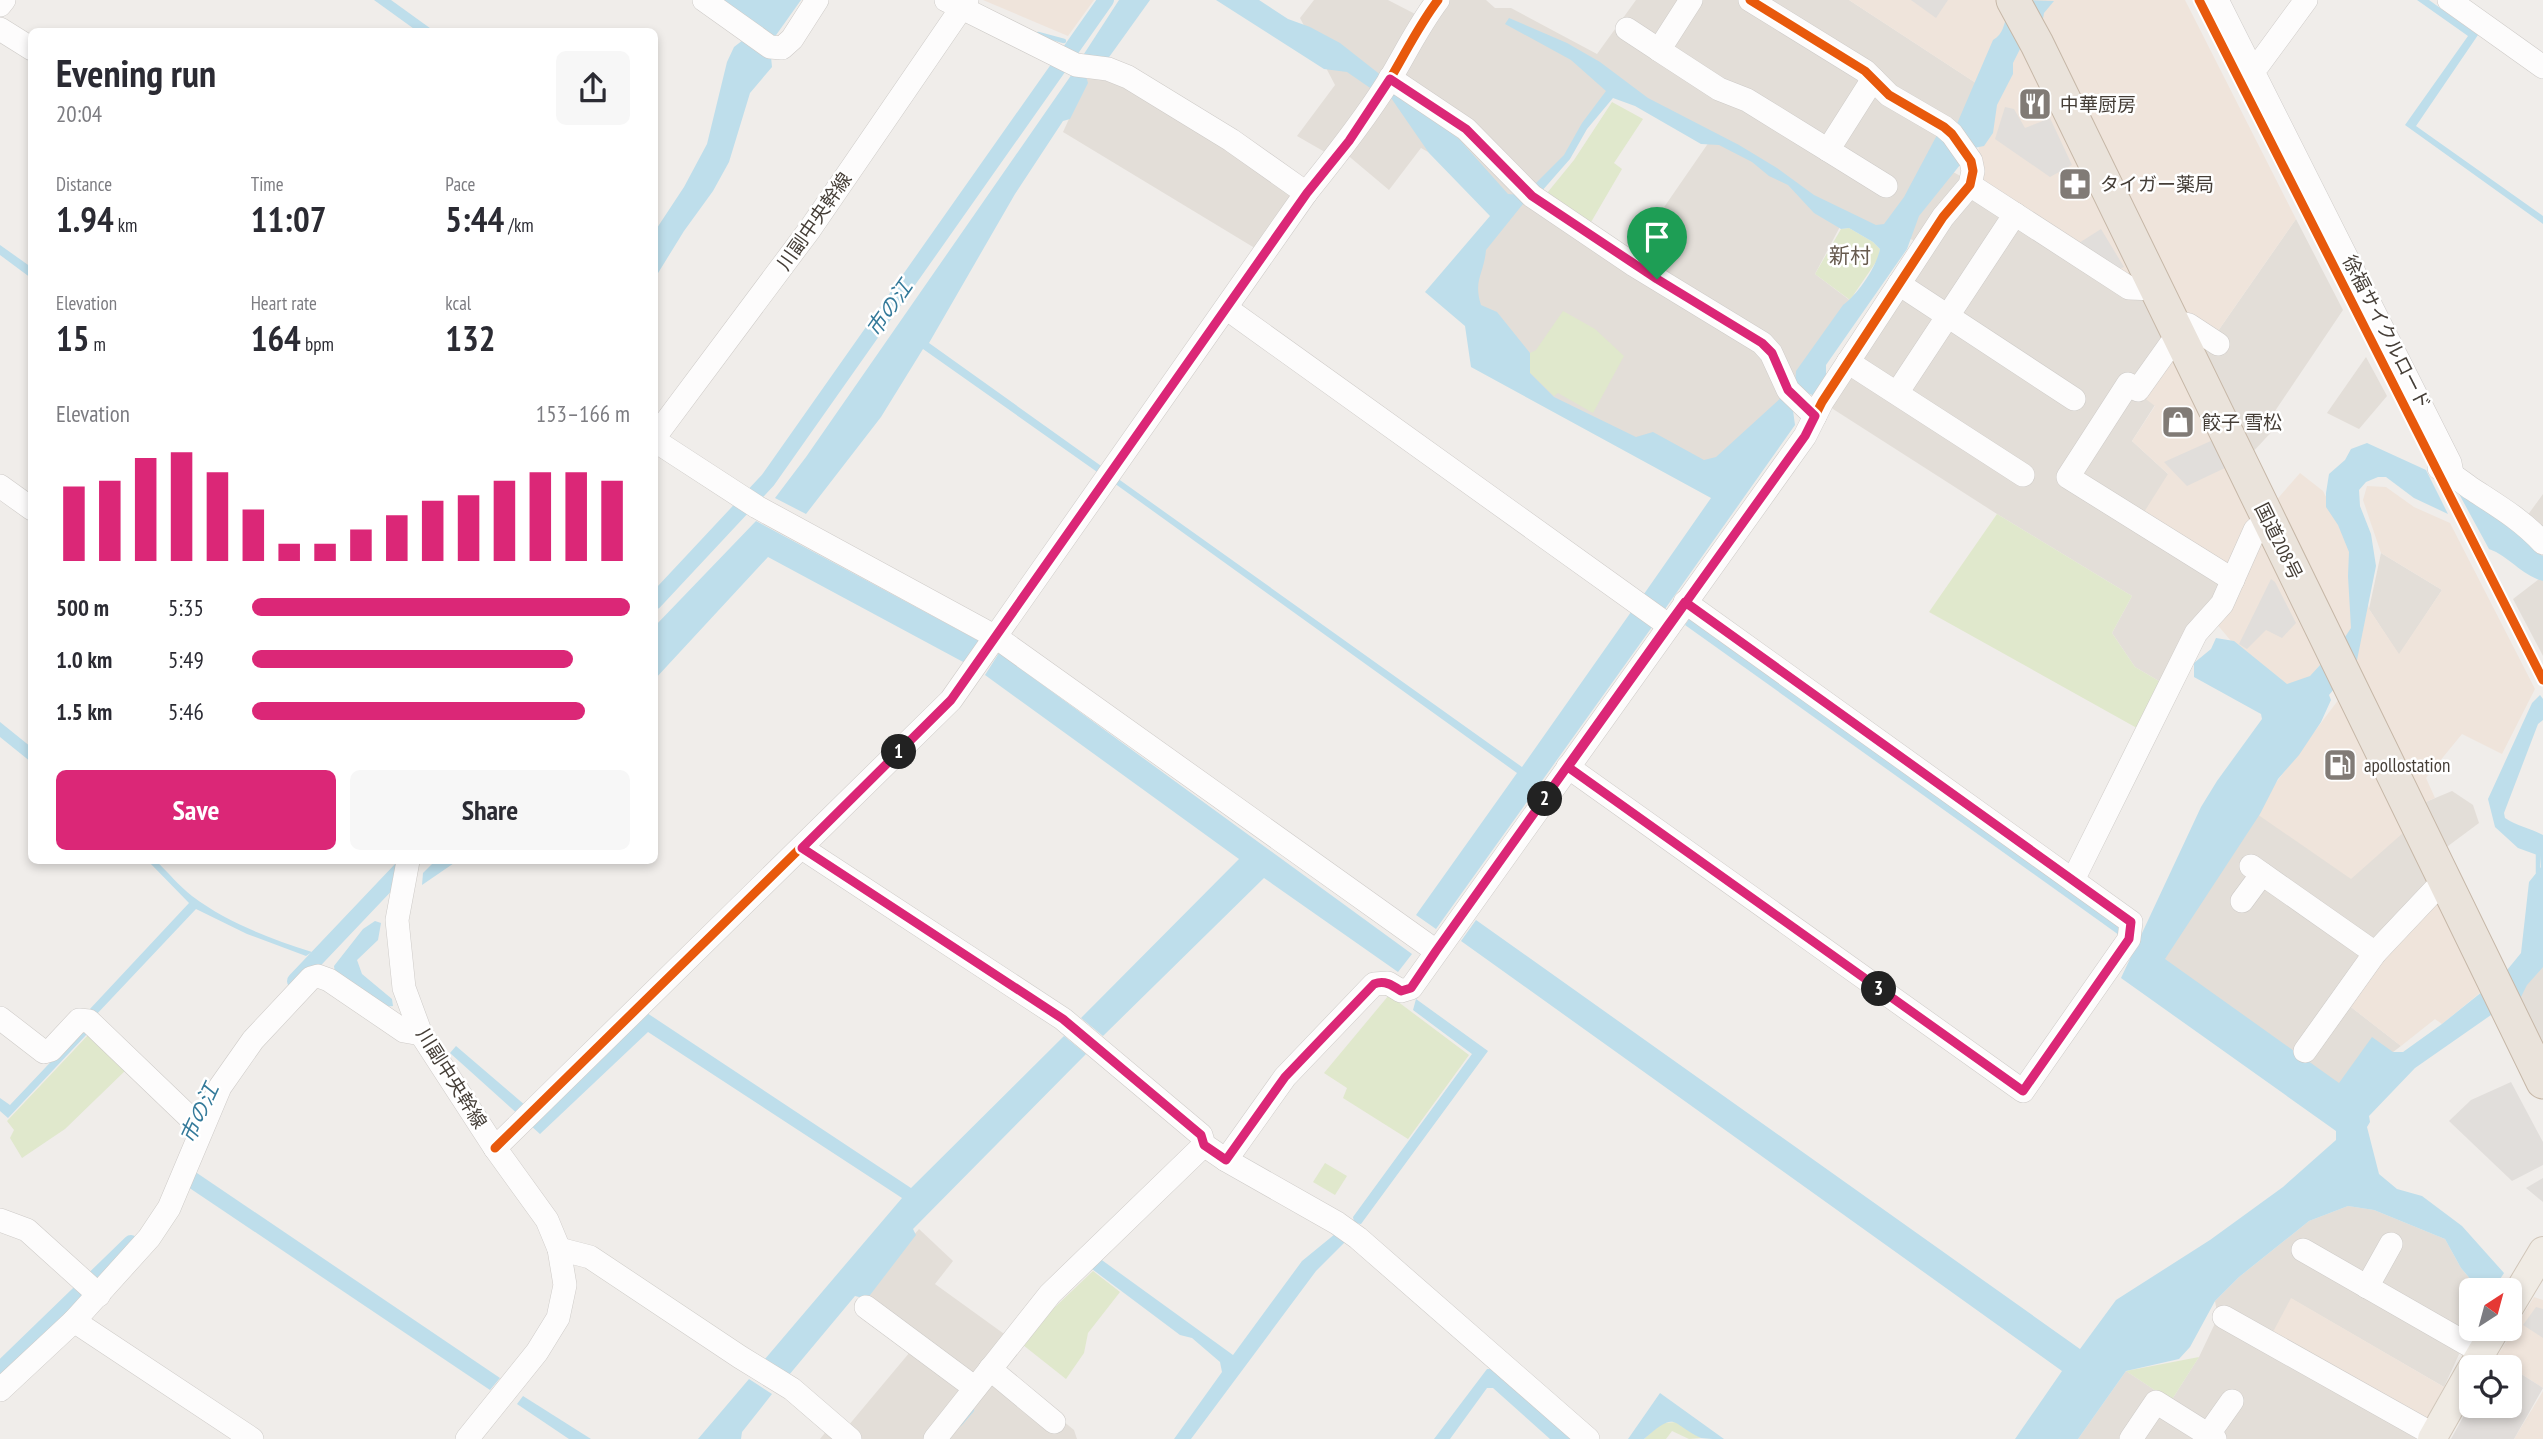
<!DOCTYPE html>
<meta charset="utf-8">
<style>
:root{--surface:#fff;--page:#f7f7f7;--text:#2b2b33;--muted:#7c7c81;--accent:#db2777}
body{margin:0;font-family:"PT Sans Narrow","Noto Sans JP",sans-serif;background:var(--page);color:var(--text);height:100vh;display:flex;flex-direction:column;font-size:26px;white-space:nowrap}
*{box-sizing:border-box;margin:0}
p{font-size:23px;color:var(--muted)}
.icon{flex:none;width:38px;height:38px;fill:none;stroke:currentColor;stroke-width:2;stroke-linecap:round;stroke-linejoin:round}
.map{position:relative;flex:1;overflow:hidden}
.sheet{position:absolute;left:28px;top:28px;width:630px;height:836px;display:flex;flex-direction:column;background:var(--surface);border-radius:10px;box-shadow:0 4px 10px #0003}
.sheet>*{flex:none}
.needle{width:46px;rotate:36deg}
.fabs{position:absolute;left:2459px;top:1278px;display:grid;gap:14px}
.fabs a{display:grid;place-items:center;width:63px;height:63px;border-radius:10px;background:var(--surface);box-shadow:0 4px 10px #0003;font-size:35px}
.pin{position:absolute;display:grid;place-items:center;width:60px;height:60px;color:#fff;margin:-72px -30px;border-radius:50% 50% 50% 0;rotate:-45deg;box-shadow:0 0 7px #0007}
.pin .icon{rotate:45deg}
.km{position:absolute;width:35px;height:35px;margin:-18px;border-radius:50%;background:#222;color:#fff;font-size:19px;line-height:35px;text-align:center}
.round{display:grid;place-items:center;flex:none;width:74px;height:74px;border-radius:10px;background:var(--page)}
.summary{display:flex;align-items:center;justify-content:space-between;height:119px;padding:0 28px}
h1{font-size:38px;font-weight:700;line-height:52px}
.stats{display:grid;grid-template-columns:repeat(3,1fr);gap:10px;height:119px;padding:7px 28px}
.stats div{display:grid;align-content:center}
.stats b{font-size:35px;font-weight:700}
.stats small{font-size:19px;font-weight:400}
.stats p{font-size:19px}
.chart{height:196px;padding:14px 28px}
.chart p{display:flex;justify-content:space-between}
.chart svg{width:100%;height:126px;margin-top:7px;stroke:var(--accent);stroke-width:6}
.button{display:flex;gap:14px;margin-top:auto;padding:14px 28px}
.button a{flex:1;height:80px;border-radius:10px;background:var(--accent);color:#fff;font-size:28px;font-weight:700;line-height:80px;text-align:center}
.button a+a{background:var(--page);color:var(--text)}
ul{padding:0 28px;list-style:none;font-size:23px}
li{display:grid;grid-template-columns:112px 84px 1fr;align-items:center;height:52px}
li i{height:18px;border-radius:9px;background:var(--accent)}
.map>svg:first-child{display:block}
.residential{fill:#e3ded8;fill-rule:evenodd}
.commercial{fill:#efe4db}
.industrial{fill:#e1ddda}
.green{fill:#e0e8cc}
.parking{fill:#e1dedb}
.water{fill:#bedeeb}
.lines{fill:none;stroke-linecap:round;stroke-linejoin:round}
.stream{stroke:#bedeeb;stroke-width:4.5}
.canal{stroke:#bedeeb;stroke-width:16}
.minor-casing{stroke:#cecbc8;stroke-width:24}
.major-casing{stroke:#d1c6b9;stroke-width:30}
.highway-casing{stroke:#c6b7a7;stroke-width:35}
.minor{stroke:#fdfcfc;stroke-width:23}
.major{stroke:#f0ebe4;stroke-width:28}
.highway{stroke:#eae3db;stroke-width:33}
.cycleway-casing{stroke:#fff;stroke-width:13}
.cycleway{stroke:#e8590c;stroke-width:9}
.route-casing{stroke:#fff;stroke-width:14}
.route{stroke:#db2777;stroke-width:9}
.labels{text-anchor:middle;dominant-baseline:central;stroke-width:5;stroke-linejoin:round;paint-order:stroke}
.poi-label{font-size:19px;fill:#453e37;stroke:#fff;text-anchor:start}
.street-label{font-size:19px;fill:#453e37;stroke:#fff}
.neighbourhood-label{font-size:21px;fill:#675b4f;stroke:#fff}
.water-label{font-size:21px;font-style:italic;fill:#347a9a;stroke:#fff}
</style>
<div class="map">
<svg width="2543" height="1439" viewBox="0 0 2543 1439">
<rect width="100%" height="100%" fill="#f0edea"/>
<g class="residential">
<path d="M1314 0H1388L1419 16 1431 0H1486L1495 8H1511L1597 54 1636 0H1849L1985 89 1944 167 2132 270 2171 349 2155 405 2132 441 2168 474 2239 581 2164 684 2135 667 2112 633 2132 596 1997 514 1833 409 1826 402 1926 245 1897 234 1843 221 1815 274 1860 308 1715 491 1536 391 1458 279 1515 201 1421 148 1389 190 1345 153 1330 155 1297 136 1335 85 1300 18ZM1614 90 1709 142 1629 258 1531 189 1567 157Z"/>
<path d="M1095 62 1305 186 1258 250 1063 132Z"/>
<path d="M2296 219 2343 310 2273 414 2278 425 2250 455 2202 354Z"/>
<path d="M2366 357 2387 396 2359 429 2327 413Z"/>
<path d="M2543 494V565L2511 538Z"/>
<path d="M2381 553 2442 590 2399 655 2369 609Z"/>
<path d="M2543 576V656L2513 599Z"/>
<path d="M2452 791 2473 805 2479 823 2444 849 2421 804Z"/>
<path d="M2254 812 2404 832 2435 897 2347 1004 2401 1046 2336 1095 2153 962Z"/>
<path d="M2543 964V1056L2517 1005 2520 983Z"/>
<path d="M2348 1206 2374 1210 2445 1239 2461 1268 2477 1287 2484 1290H2471V1328L2444 1387 2292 1299 2420 1431 2416 1439H2078L2126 1371 2171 1401 2199 1357 2218 1317 2215 1301 2239 1277 2309 1221Z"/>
<path d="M919 1229 953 1261 935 1284 1007 1336 1002 1371 1074 1430 1077 1439H820L828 1429 848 1426 915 1346 854 1305Z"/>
</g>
<g class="commercial">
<path d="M983 0H1094L1068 36Z"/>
<path d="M1849 0H2000L2132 270 2122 279 1975 184 1985 89Z"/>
<path d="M2026 0H2185L2296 219 2202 354Z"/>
<path d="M2171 349 2326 671 2289 690 2237 648 2215 622 2239 581 2141 517 2168 474 2132 441 2155 406 2139 394Z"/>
<path d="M2300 473 2323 491 2357 557 2369 609 2399 654 2442 590 2381 553 2363 500 2367 486 2386 487 2414 507 2450 523 2535 689 2502 754 2462 734 2426 778 2435 798 2421 804 2273 504Z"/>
<path d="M2339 699 2404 832 2351 879 2254 812Z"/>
<path d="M2435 897 2481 992 2442 1024 2435 1019 2401 1046 2347 1004Z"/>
<path d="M2534 1297 2543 1300V1388L2496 1358Z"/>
<path d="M2291 1298 2444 1387 2420 1431 2266 1345Z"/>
<path d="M2543 1391V1439H2514Z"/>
</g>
<path class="industrial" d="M2510 1367 2543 1388 2514 1439H2451L2471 1403V1405H2510Z"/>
<g class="green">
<path d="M1612 102 1643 119 1614 163 1622 169 1587 229 1543 198 1574 160Z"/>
<path d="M1849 228 1873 242 1880 249 1878 259 1850 300 1815 274 1841 229Z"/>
<path d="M1563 311 1595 329 1624 356 1593 413 1558 393 1554 396 1530 373V353L1536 350Z"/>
<path d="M1997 514 2132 596 2112 633 2135 667 2164 684 2144 732 1929 612Z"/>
<path d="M1389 995 1469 1055 1408 1139 1343 1098 1347 1088 1324 1073Z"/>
<path d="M90 1033 128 1068 65 1129 22 1158 10 1138 14 1130 7 1121Z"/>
<path d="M1325 1163 1347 1176 1335 1195 1313 1182Z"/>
<path d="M1093 1271 1120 1292 1088 1333 1084 1353 1066 1379 1023 1345 1053 1309Z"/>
<path d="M2199 1357 2171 1401 2126 1371Z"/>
<path d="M1677 1422 1701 1438 1689 1439 1672 1431 1666 1439H1644L1662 1423Z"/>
</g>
<g class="parking">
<path d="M1911 0H1948L1936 18Z"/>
<path d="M2005 107 2014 109 2025 128 2050 118 2072 165 2050 177 1995 139Z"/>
<path d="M2101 229 2124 267 2117 270 2079 243Z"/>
<path d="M2213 440 2227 467 2187 486 2164 462Z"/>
<path d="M2271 579 2275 582 2296 623 2282 638 2266 630 2247 649 2239 644Z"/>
<path d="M2511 1082 2543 1142V1165L2512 1181 2449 1121 2471 1100Z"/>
<path d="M2543 1178V1202L2526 1188Z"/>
<path d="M2536 1307 2543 1309V1338L2523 1325Z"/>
</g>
<g class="water">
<path d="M374 0H391L434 31H417Z"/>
<path d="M721 0H801L774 38Z"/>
<path d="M1119 0H1150L1107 60 1082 57Z"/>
<path d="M1216 0H1259L1288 19 1310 27 1340 43 1382 76 1376 92 1347 72 1324 69Z"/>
<path d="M2020 0 2054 1 2044 13 2041 30 2020 49 2013 63V74L1997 105 1993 133 1984 146 1974 148 1960 158V165L1919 216 1907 249 1826 365V380L1815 396 1802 391 1792 403 1795 425 1665 609 1644 594 1711 498 1471 367 1465 326 1425 292 1490 216 1429 153 1389 95 1394 91 1459 139 1508 194 1521 195 1527 199 1486 250C1484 274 1473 280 1481 305L1497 312 1530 353V373L1554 397 1636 437 1653 432 1704 460 1716 457 1795 385 1796 371 1843 305C1858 294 1876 268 1880 249L1873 242 1849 228 1841 229 1814 213 1788 185 1769 176 1752 162 1719 145 1701 144 1635 106 1613 98 1587 129 1570 159 1541 192 1533 186 1564 155 1582 123 1606 91 1571 60 1505 24 1509 18 1567 43 1600 62 1648 98 1739 145 1777 168 1814 195 1876 225 1884 224 1904 197 1937 135 1956 126 1993 40C2004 34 2003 24 2008 15 2011 10 2016 5 2020 0Z"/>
<path d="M2417 0H2429L2478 35 2416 126 2543 216V224L2405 125 2468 36Z"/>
<path d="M743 40 771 57 772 67 750 93 729 162 713 191 684 231 655 278V231L684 187 707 144 727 62 734 47Z"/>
<path d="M1072 74 1086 76 1088 83 1070 119 1063 121 1015 194 929 343 1104 468 1100 474 923 349 881 417 806 514 775 498 806 457Z"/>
<path d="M0 245 31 267V278L0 255Z"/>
<path d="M2367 443 2426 470 2448 514 2414 498 2386 477H2378L2366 482 2359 490 2360 506 2371 534 2376 566 2355 670 2343 640 2351 628 2348 576 2349 552 2338 525 2326 507V493L2329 474 2345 460 2351 449Z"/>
<path d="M1117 478 1522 767 1631 612 1652 627 1436 929 1416 915 1517 773 1114 483Z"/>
<path d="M2458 492 2515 530 2537 553 2543 556V581C2521 575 2509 556 2489 549Z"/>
<path d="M756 521 979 641 965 663 768 557 655 679V626Z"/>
<path d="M1689 619 2122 929 2119 935 1685 625Z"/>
<path d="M2216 638 2234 641 2287 684 2310 676 2321 664 2334 689 2329 695 2331 700 2321 722 2299 755 2278 779 2260 814 2165 959 2339 1083 2372 1037 2393 1052H2403L2442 1024 2503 975 2521 953 2529 882 2541 867 2540 856 2518 848 2495 827 2488 799 2532 703 2540 695 2543 699V720L2538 724 2504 813 2505 818C2517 826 2530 828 2543 835V967L2527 985 2517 1005 2491 1015 2415 1068 2369 1116 2370 1122 2367 1127 2379 1174 2397 1189 2422 1196 2462 1226 2504 1273 2493 1290 2477 1287 2461 1268 2445 1239 2374 1210 2348 1206 2309 1221 2239 1277 2215 1301 2190 1347 2179 1359 2126 1371 2078 1439H2015L2062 1371 1461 941 1476 920 2080 1349 2116 1300 2210 1240 2283 1187 2336 1140V1131L2121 978 2201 807 2217 781 2262 719 2261 714 2194 677V663L2211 649Z"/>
<path d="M999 653 1412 954 1398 972 1264 878 1103 1036 1081 1018 1239 859 985 675Z"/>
<path d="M0 722 31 747V762L0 737Z"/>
<path d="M148 861H156C168 872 179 886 192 896 228 923 269 938 312 952L306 956 247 934 196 909 95 1016 89 1010 189 903Z"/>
<path d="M435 861H457L422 885 423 873Z"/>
<path d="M375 921 381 923 378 940 357 960 362 974 392 999 393 1006 383 1007 335 974 334 966 363 929Z"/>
<path d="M1416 999 1488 1051 1361 1224 1354 1223 1353 1217 1472 1054 1413 1010Z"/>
<path d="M647 1013 911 1188 1064 1036 1086 1054 913 1229 916 1235 867 1299 855 1296 789 1375 765 1359 902 1198 648 1032 540 1134 450 1053 456 1046 526 1106Z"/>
<path d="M80 1031 87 1034 8 1118 0 1111V1098L10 1105Z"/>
<path d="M194 1171 500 1378 490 1390 188 1187Z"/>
<path d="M1335 1234 1345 1242 1316 1271 1191 1439H1174L1222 1372 1220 1362 1192 1338 1180 1335 1092 1269 1099 1258 1233 1355 1302 1261Z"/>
<path d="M1487 1369H1493L1573 1439H1550L1493 1388H1487L1450 1439H1434Z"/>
<path d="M749 1379 772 1394 742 1432 741 1439H698Z"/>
<path d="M1660 1393 1724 1439C1717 1439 1708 1439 1701 1438 1670 1423 1677 1410 1644 1439H1628Z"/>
<path d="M523 1396 591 1439H569L517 1404Z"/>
</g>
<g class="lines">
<g class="stream">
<path d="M1038 34 1064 41"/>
<path d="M2538 851V873"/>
<path d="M960 1424 972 1410"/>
</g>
<g class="canal">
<path d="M654 602 768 480 1106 0"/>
<path d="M295 981 407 863"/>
<path d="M0 1370 131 1243"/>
</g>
<defs>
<g id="minor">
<path d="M704 0 770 47 782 48 792 39 817 0"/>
<path d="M946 0 1076 65 1108 69 1128 77 1231 140 1306 193"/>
<path d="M1691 0 1659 50 1719 89 1747 100 1828 150 1873 79"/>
<path d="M2217 0 2450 463 2452 473"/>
<path d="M2449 0 2543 67"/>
<path d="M0 5 4 0"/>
<path d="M0 29 32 49"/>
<path d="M1627 29 1659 50"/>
<path d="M2252 69 2259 64 2306 0"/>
<path d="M1390 78 1466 129 1532 196 1634 265 1762 343 1771 353 1788 390 1815 416"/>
<path d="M1828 150 1886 186"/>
<path d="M1970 185 2129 288 2156 289"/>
<path d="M1899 284 2074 399"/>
<path d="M1226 308 1668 625"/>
<path d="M2172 321 2189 325 2218 344"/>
<path d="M2182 342 2170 345 2138 390 2128 384 2068 477 2233 580"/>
<path d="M1848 362 2023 475"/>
<path d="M1897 393 2015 214"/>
<path d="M654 438 810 229 967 0"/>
<path d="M654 440 757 507 996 637 1436 951"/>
<path d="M2439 468C2452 473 2460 481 2472 489 2498 506 2522 520 2543 543"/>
<path d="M0 486 32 509"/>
<path d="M1568 767 2023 1091 2129 939 2131 922 1685 602"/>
<path d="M802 848 1063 1019 1201 1135 1204 1145 1226 1160 1337 1223 1358 1238 1588 1439"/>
<path d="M408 861 397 920 404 988 421 1034 495 1148 547 1220 559 1249 565 1285 558 1318 537 1352 467 1439"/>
<path d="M2251 866 2375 953"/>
<path d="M2073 880 2196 633 2222 604 2255 530 2268 518"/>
<path d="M2242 901 2262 874"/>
<path d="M0 1018 44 1052 51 1050 79 1020 89 1021 188 1116 202 1126"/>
<path d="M2305 1051 2375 953 2443 881"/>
<path d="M495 1148 951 700 1306 193C1336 156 1365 119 1390 79 1406 52 1419 25 1438 0"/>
<path d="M1226 1160 1285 1077 1374 984 1388 983 1401 991 1411 988 1805 436 1822 402 1943 217 1970 185 1973 171 1971 161 1952 134 1944 127 1889 95 1865 71 1750 0"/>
<path d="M0 1220 27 1230 99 1295"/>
<path d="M559 1249 590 1257 740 1357 792 1389 850 1439"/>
<path d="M2303 1250 2481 1352"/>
<path d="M2367 1287 2391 1244"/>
<path d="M866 1307 975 1388"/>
<path d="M2224 1317 2434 1435"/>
<path d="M74 1321 252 1439"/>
<path d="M990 1369 1054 1422"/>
<path d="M0 1390 74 1321 149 1238 169 1208 220 1087 253 1040 311 978 318 976 329 980 404 1031 421 1034"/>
<path d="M2208 1435 2232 1401"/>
<path d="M935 1439 1050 1294 1204 1145"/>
<path d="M2131 1439 2156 1402 2215 1439"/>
</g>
<g id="major">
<path d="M2510 1306 2543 1251"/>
<path d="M2473 1367 2496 1328"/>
<path d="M2432 1439 2471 1370"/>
</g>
<path id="highway" d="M2013 0 2037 44 2543 1082"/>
</defs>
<use href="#minor" class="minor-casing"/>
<use href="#major" class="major-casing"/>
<use href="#highway" class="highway-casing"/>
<use href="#minor" class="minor"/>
<use href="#major" class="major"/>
<use href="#highway" class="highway"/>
<defs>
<g id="cycleway">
<path d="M2199 0 2543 680"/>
<path d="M495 1148 951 700 1306 193C1336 156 1365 119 1390 79 1406 52 1419 25 1438 0"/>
<path d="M1226 1160 1285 1077 1374 984 1388 983 1401 991 1411 988 1805 436 1822 402 1943 217 1970 185 1973 171 1971 161 1952 134 1944 127 1889 95 1865 71 1750 0"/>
</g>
</defs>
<use href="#cycleway" class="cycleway-casing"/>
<use href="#cycleway" class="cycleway"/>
</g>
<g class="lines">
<defs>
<path id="route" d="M1657 279 1532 196 1466 129 1390 79 1349 141 1307 193 951 700 802 848 1063 1019 1201 1135 1204 1145 1226 1160 1285 1077 1374 984C1385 980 1392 985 1401 991L1411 988 1436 951 1668 625 1685 602 2131 922 2129 939 2023 1091 1568 767 1805 436 1815 416 1788 390 1772 353 1762 343 1657 279"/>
</defs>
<use href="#route" class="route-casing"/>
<use href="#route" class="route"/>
</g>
<defs>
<symbol id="restaurant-square" viewBox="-11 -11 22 22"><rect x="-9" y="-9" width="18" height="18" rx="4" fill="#817b76" stroke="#fff"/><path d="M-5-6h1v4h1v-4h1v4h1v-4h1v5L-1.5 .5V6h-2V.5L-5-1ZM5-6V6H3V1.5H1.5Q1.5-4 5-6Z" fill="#fff"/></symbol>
<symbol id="pharmacy-square" viewBox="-11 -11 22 22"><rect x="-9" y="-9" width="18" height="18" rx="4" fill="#817b76" stroke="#fff"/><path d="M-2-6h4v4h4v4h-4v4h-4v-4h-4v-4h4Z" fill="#fff"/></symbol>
<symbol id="shop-square" viewBox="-11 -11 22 22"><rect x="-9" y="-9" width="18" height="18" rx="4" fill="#817b76" stroke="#fff"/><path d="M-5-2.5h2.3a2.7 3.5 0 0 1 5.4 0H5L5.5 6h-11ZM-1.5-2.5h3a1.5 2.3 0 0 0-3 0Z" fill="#fff"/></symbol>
<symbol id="fuel-square" viewBox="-11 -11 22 22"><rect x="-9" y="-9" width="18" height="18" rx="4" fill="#817b76" stroke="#fff"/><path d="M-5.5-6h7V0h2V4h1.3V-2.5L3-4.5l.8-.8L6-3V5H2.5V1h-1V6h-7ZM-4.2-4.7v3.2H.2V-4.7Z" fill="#fff"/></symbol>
</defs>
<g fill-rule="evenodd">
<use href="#restaurant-square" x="2016" y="85" width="38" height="38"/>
<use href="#pharmacy-square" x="2056" y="165" width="38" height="38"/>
<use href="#shop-square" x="2159" y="403" width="38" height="38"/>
<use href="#fuel-square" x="2321" y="746" width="38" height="38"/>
</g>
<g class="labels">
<g class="poi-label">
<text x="2060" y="104">中華厨房</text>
<text x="2100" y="184">タイガー薬局</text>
<text x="2202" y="422">餃子 雪松</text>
<text x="2364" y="765">apollostation</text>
</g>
<g class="street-label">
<text transform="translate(814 221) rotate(-55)">川副中央幹線</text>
<text transform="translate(2387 332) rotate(63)">徐福サイクルロード</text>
<text transform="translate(2279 541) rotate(64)">国道208号</text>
<text transform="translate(452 1078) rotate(58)">川副中央幹線</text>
</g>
<g class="neighbourhood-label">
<text x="1850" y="255">新村</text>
</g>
<g class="water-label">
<text transform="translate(889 308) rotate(-55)">市の江</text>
<text transform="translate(199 1113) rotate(-65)">市の江</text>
</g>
</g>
</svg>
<div class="fabs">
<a><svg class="needle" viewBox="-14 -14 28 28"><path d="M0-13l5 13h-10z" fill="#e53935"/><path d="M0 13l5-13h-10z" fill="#7c7c81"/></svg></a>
<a><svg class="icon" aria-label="locate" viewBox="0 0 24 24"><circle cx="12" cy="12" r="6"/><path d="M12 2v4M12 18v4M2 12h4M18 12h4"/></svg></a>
</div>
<div class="pin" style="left:1657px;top:279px;background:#1e9e55"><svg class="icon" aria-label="arrive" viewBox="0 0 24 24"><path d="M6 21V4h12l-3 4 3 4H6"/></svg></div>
<b class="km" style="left:899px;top:752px">1</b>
<b class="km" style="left:1545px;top:799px">2</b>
<b class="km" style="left:1879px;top:989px">3</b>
<section class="sheet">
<div class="summary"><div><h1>Evening run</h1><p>20:04</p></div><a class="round"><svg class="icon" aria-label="share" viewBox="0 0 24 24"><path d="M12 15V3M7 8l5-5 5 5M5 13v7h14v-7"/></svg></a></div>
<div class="stats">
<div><p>Distance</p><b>1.94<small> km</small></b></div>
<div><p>Time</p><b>11:07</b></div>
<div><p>Pace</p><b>5:44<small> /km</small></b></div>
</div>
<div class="stats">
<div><p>Elevation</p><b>15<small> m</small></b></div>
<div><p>Heart rate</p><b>164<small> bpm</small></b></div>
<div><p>kcal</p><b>132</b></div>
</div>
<div class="chart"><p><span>Elevation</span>153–166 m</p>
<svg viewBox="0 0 160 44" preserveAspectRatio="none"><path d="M5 44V18M15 44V16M25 44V8M35 44V6M45 44V13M55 44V26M65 44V38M75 44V38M85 44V33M95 44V28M105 44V23M115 44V21M125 44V16M135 44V13M145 44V13M155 44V16"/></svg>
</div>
<ul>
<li><b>500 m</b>5:35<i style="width:100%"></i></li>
<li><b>1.0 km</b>5:49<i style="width:85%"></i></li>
<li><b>1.5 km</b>5:46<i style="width:88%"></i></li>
</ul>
<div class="button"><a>Save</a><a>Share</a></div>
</section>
</div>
